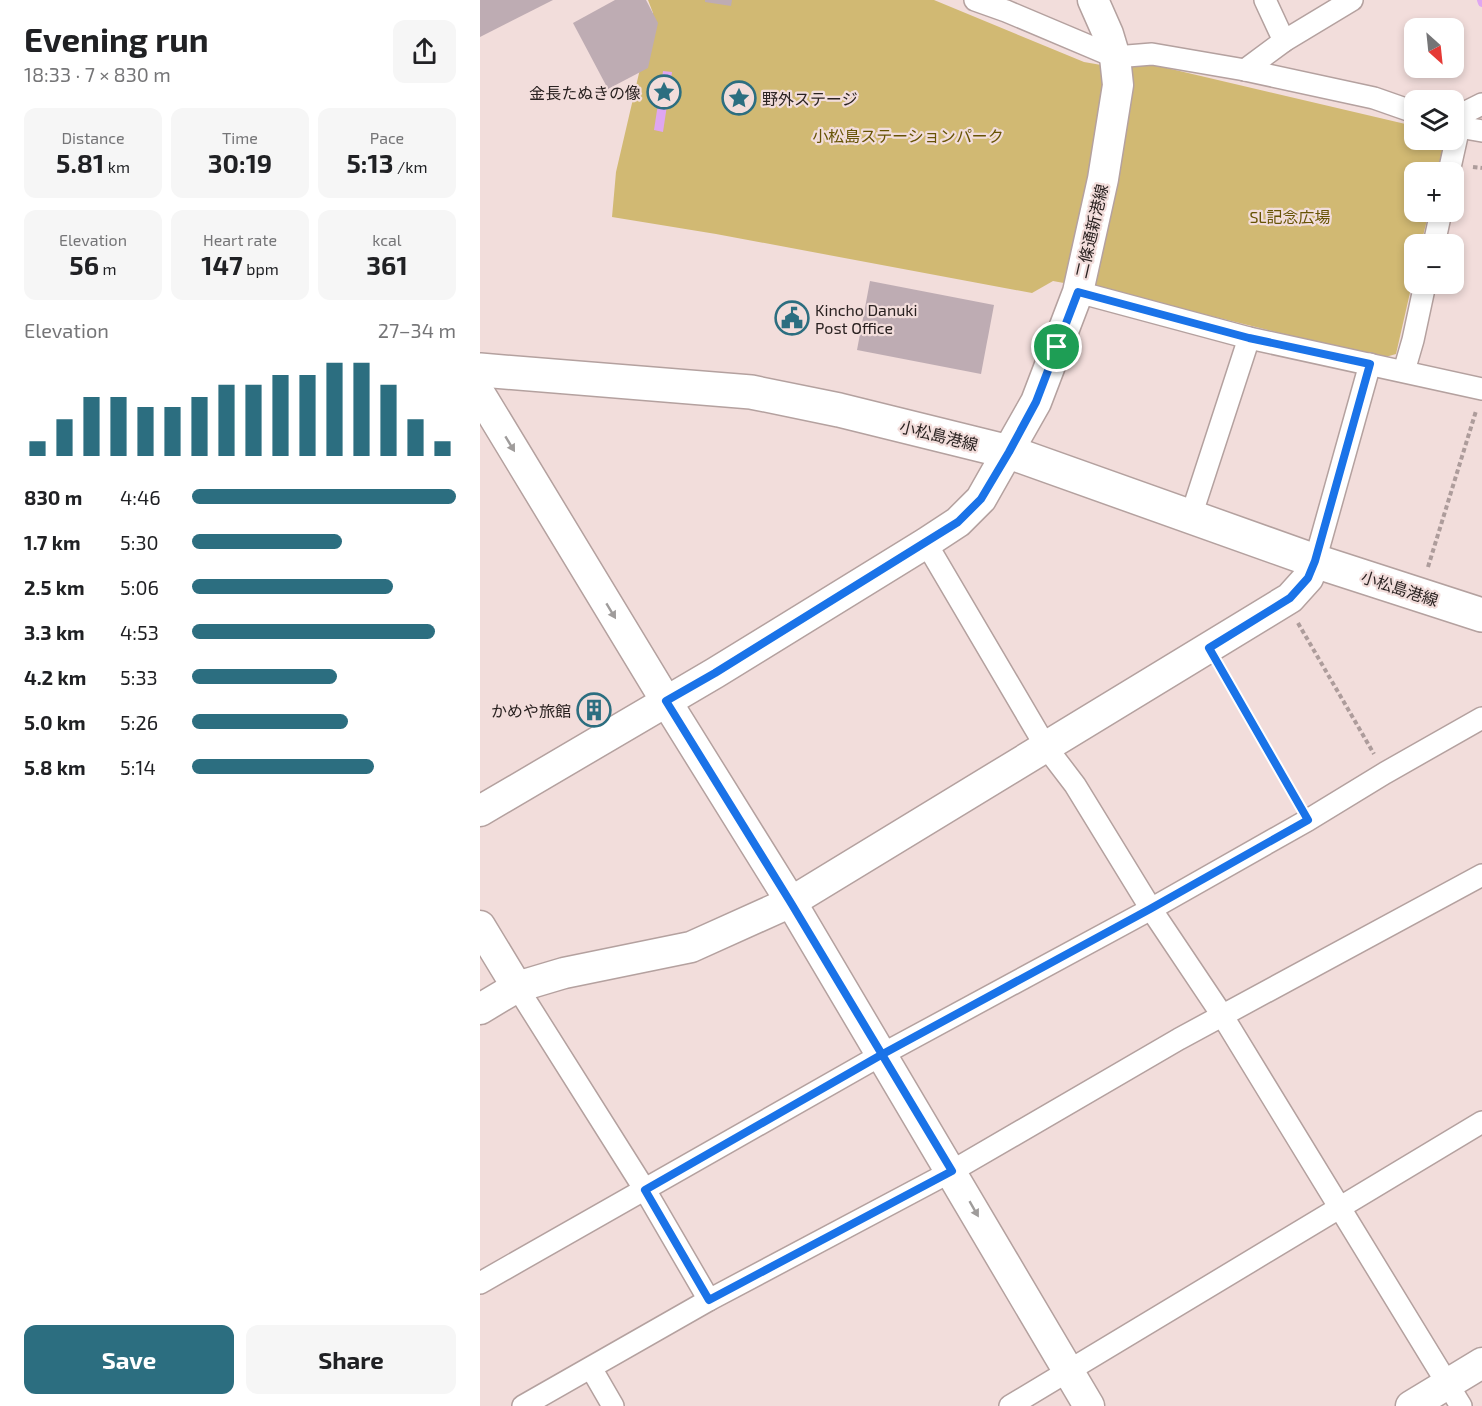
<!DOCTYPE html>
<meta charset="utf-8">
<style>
:root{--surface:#fff;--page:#f6f6f6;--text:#202124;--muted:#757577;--accent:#2c6e80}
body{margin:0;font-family:"Exo 2","Noto Sans JP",sans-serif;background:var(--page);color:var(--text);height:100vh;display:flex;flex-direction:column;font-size:22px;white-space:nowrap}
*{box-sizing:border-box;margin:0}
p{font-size:20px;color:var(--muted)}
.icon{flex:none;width:33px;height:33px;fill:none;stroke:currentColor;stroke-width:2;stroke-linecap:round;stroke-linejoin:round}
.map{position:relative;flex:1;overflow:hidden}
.panel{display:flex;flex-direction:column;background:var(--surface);width:480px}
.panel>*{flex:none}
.needle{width:39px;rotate:153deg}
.tools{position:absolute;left:924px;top:18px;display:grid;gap:12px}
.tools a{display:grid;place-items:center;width:60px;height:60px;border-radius:12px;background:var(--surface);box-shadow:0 3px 9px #0003;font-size:30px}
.pin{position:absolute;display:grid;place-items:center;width:51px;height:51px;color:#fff;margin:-26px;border:3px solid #fff;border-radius:50%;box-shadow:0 2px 6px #0007}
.round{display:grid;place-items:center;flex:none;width:63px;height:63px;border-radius:12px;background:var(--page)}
.head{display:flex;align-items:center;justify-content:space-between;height:102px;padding:0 24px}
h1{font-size:33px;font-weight:700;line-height:45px}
.stats{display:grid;grid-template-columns:repeat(3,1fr);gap:9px;height:102px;padding:6px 24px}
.stats div{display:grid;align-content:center;border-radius:12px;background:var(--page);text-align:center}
.stats b{font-size:26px;font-weight:700}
.stats small{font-size:16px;font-weight:400}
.stats p{font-size:16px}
.chart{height:168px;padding:12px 24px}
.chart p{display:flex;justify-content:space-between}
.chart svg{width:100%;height:108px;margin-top:6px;stroke:var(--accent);stroke-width:6}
.cta{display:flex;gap:12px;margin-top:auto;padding:12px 24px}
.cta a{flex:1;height:69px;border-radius:12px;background:var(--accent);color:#fff;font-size:24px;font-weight:700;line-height:69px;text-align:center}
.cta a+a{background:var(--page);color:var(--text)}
ul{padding:0 24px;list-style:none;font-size:20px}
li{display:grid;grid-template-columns:96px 72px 1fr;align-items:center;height:45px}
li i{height:15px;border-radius:8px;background:var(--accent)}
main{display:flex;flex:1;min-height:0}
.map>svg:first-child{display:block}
.green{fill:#d1b973}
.water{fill:#dfa6f1}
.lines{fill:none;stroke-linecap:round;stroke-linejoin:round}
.stream{stroke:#dfa6f1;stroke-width:8}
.building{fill:#beacb3}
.street-casing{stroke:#b4a19f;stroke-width:24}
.secondary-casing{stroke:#b4a19f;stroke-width:33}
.primary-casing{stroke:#b4a19f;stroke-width:36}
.path{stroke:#ad9c9b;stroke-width:4;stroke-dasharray:4.5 3;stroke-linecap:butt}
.street{stroke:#fff;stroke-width:21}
.secondary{stroke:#fff;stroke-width:30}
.primary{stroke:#fff;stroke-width:33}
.oneway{fill:#9f9c9b}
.route-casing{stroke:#fff;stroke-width:12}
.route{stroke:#1a73e8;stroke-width:8}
.labels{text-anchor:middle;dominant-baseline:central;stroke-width:4.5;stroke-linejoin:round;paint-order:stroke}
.poi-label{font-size:16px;fill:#2a2221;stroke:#f2dddb;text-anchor:end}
.park-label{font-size:16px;fill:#675305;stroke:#f2dddb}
.street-label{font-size:16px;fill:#2a2221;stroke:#f2dddb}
</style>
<main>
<section class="panel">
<div class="head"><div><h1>Evening run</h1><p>18:33 · 7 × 830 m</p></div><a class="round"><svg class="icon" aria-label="share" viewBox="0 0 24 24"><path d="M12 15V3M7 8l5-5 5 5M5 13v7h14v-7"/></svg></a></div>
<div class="stats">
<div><p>Distance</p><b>5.81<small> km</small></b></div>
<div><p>Time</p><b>30:19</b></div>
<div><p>Pace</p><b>5:13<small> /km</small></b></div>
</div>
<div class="stats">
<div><p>Elevation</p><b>56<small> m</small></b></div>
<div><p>Heart rate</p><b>147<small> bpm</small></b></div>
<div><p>kcal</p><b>361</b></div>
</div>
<div class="chart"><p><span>Elevation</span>27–34 m</p>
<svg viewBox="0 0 160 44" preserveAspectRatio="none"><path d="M5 44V38M15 44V29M25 44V20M35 44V20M45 44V24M55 44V24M65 44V20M75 44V15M85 44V15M95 44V11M105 44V11M115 44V6M125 44V6M135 44V15M145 44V29M155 44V38"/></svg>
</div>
<ul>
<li><b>830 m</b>4:46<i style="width:100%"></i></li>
<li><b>1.7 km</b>5:30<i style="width:57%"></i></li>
<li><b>2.5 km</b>5:06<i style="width:76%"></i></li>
<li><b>3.3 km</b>4:53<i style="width:92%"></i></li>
<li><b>4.2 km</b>5:33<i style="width:55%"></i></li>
<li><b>5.0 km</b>5:26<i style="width:59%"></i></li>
<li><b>5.8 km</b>5:14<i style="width:69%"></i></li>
</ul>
<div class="cta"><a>Save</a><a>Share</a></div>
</section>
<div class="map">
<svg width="1002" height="1406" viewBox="0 0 1002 1406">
<rect width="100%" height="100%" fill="#f2dddb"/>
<path class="green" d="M168 0H454L604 62 627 66 674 65 934 126V140H958L963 148 957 172H934V212H949L941 244H934V275L916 354 902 358 638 293 573 281 552 293 236 234 132 217 136 172 173 13Z"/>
<path class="water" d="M183 71 192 72 183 132 174 130Z"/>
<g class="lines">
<path class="stream" d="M1001 0 1002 3"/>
</g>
<g class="building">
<path d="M0 0H73L0 37Z"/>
<path d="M135 0H166L178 23 168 68 128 89 93 23Z"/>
<path d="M225 0H252L251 6 225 2Z"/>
<path d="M390 281 514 305 501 374 377 350Z"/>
<path d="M118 700 124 712 111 719 104 708Z"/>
</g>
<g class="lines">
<defs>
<g id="street">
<path d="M495 0 526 11 635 57 672 54 765 70 894 98 934 112"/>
<path d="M785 0 804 41"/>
<path d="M765 70 804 41 872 0"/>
<path d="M974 125 979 127 988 111 1002 104"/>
<path d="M969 172 979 127 1002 131"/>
<path d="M954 244 961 212"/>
<path d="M598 292 769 338 1002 389"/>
<path d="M924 371 933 340 945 284"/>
<path d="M711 516 769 338"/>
<path d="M446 543 566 747 595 785 671 909 742 1015 981 1406"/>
<path d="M835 561 890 364"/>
<path d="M37 987 165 1190 229 1300"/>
<path d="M0 1283 401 1055 671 909 828 820 905 773 1002 718"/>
<path d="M111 1368 133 1406"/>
<path d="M43 1406 229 1300 472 1171 699 1039 1002 875"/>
<path d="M530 1406 1002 1122"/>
</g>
<g id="secondary">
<path d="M0 394 186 701 311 902 609 1406"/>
<path d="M0 811 235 673 446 543 478 522 501 499 556 402 598 292 623 179 638 85 635 57 628 34 613 0"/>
<path d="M0 926 37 987"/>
<path d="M0 1009 37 987 84 973 211 947 311 902 810 598 828 578 835 561"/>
<path d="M931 1406 1002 1363"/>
</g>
<path id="primary" d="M0 370 271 392 359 410 529 452 835 561 1002 615"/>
</defs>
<use href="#street" class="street-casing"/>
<use href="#secondary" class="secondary-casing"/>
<use href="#primary" class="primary-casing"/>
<g class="path">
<path d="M993 167 1002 168"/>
<path d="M948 567 996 411"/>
<path d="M818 623 894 754"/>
<path d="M741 670 818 801"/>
</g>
<use href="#street" class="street"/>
<use href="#secondary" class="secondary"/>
<use href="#primary" class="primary"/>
</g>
<defs><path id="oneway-solid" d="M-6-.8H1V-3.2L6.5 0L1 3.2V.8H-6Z" transform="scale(1.5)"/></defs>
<g class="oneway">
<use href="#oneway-solid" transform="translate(30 444) rotate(59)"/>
<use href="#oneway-solid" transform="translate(131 611) rotate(59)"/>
<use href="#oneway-solid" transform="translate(494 1209) rotate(60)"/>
</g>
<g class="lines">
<defs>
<path id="route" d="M577 347 556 402 529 452 501 499 478 522 235 673 186 701 311 903 472 1171 229 1300 165 1190 401 1055 670 909 828 820 729 648 810 598 828 578 835 561 890 364 769 338 598 292 577 347"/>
</defs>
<use href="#route" class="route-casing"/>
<use href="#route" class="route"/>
</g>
<defs>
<symbol id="sight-ring" viewBox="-11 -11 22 22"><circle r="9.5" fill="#f2dddb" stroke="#2c6e80" stroke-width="1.5"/><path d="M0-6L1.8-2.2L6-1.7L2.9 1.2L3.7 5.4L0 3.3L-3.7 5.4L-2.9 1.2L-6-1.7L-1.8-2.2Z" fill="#2c6e80"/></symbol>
<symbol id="civic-ring" viewBox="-11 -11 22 22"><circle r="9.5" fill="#f2dddb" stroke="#2c6e80" stroke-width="1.5"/><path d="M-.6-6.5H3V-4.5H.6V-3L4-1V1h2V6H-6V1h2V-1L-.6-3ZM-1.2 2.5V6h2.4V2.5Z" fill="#2c6e80"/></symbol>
<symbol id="building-ring" viewBox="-11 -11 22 22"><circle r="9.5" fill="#f2dddb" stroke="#2c6e80" stroke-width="1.5"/><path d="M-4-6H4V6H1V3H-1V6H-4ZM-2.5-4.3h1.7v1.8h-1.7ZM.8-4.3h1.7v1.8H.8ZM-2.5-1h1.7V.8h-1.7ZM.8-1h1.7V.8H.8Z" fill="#2c6e80"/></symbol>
</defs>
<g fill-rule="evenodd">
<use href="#sight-ring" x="165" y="73" width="38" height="38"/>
<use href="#sight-ring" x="240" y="79" width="38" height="38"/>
<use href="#civic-ring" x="293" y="299" width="38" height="38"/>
<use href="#building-ring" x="95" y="691" width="38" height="38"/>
</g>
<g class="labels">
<g class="poi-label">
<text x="161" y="92">金長たぬきの像</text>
<text x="282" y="98" text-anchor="start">野外ステージ</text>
<text x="335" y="309" text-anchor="start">Kincho Danuki<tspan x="335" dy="18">Post Office</tspan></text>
<text x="91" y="710">かめや旅館</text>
</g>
<g class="park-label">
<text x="428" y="135">小松島ステーションパーク</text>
<text x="810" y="216">SL記念広場</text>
</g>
<g class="street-label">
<text transform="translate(611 231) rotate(-77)">二條通新港線</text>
<text transform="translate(459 435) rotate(14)">小松島港線</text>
<text transform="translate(920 588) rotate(18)">小松島港線</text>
</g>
</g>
</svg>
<div class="tools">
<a><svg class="needle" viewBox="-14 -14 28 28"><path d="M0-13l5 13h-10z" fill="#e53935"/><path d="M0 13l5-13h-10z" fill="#757577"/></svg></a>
<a><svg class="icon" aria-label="layers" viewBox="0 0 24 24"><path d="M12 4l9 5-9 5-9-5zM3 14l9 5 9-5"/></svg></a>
<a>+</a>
<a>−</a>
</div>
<div class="pin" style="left:577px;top:347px;background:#1e9e55"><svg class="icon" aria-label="arrive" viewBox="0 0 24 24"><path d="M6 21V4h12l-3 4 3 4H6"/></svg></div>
</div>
</main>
